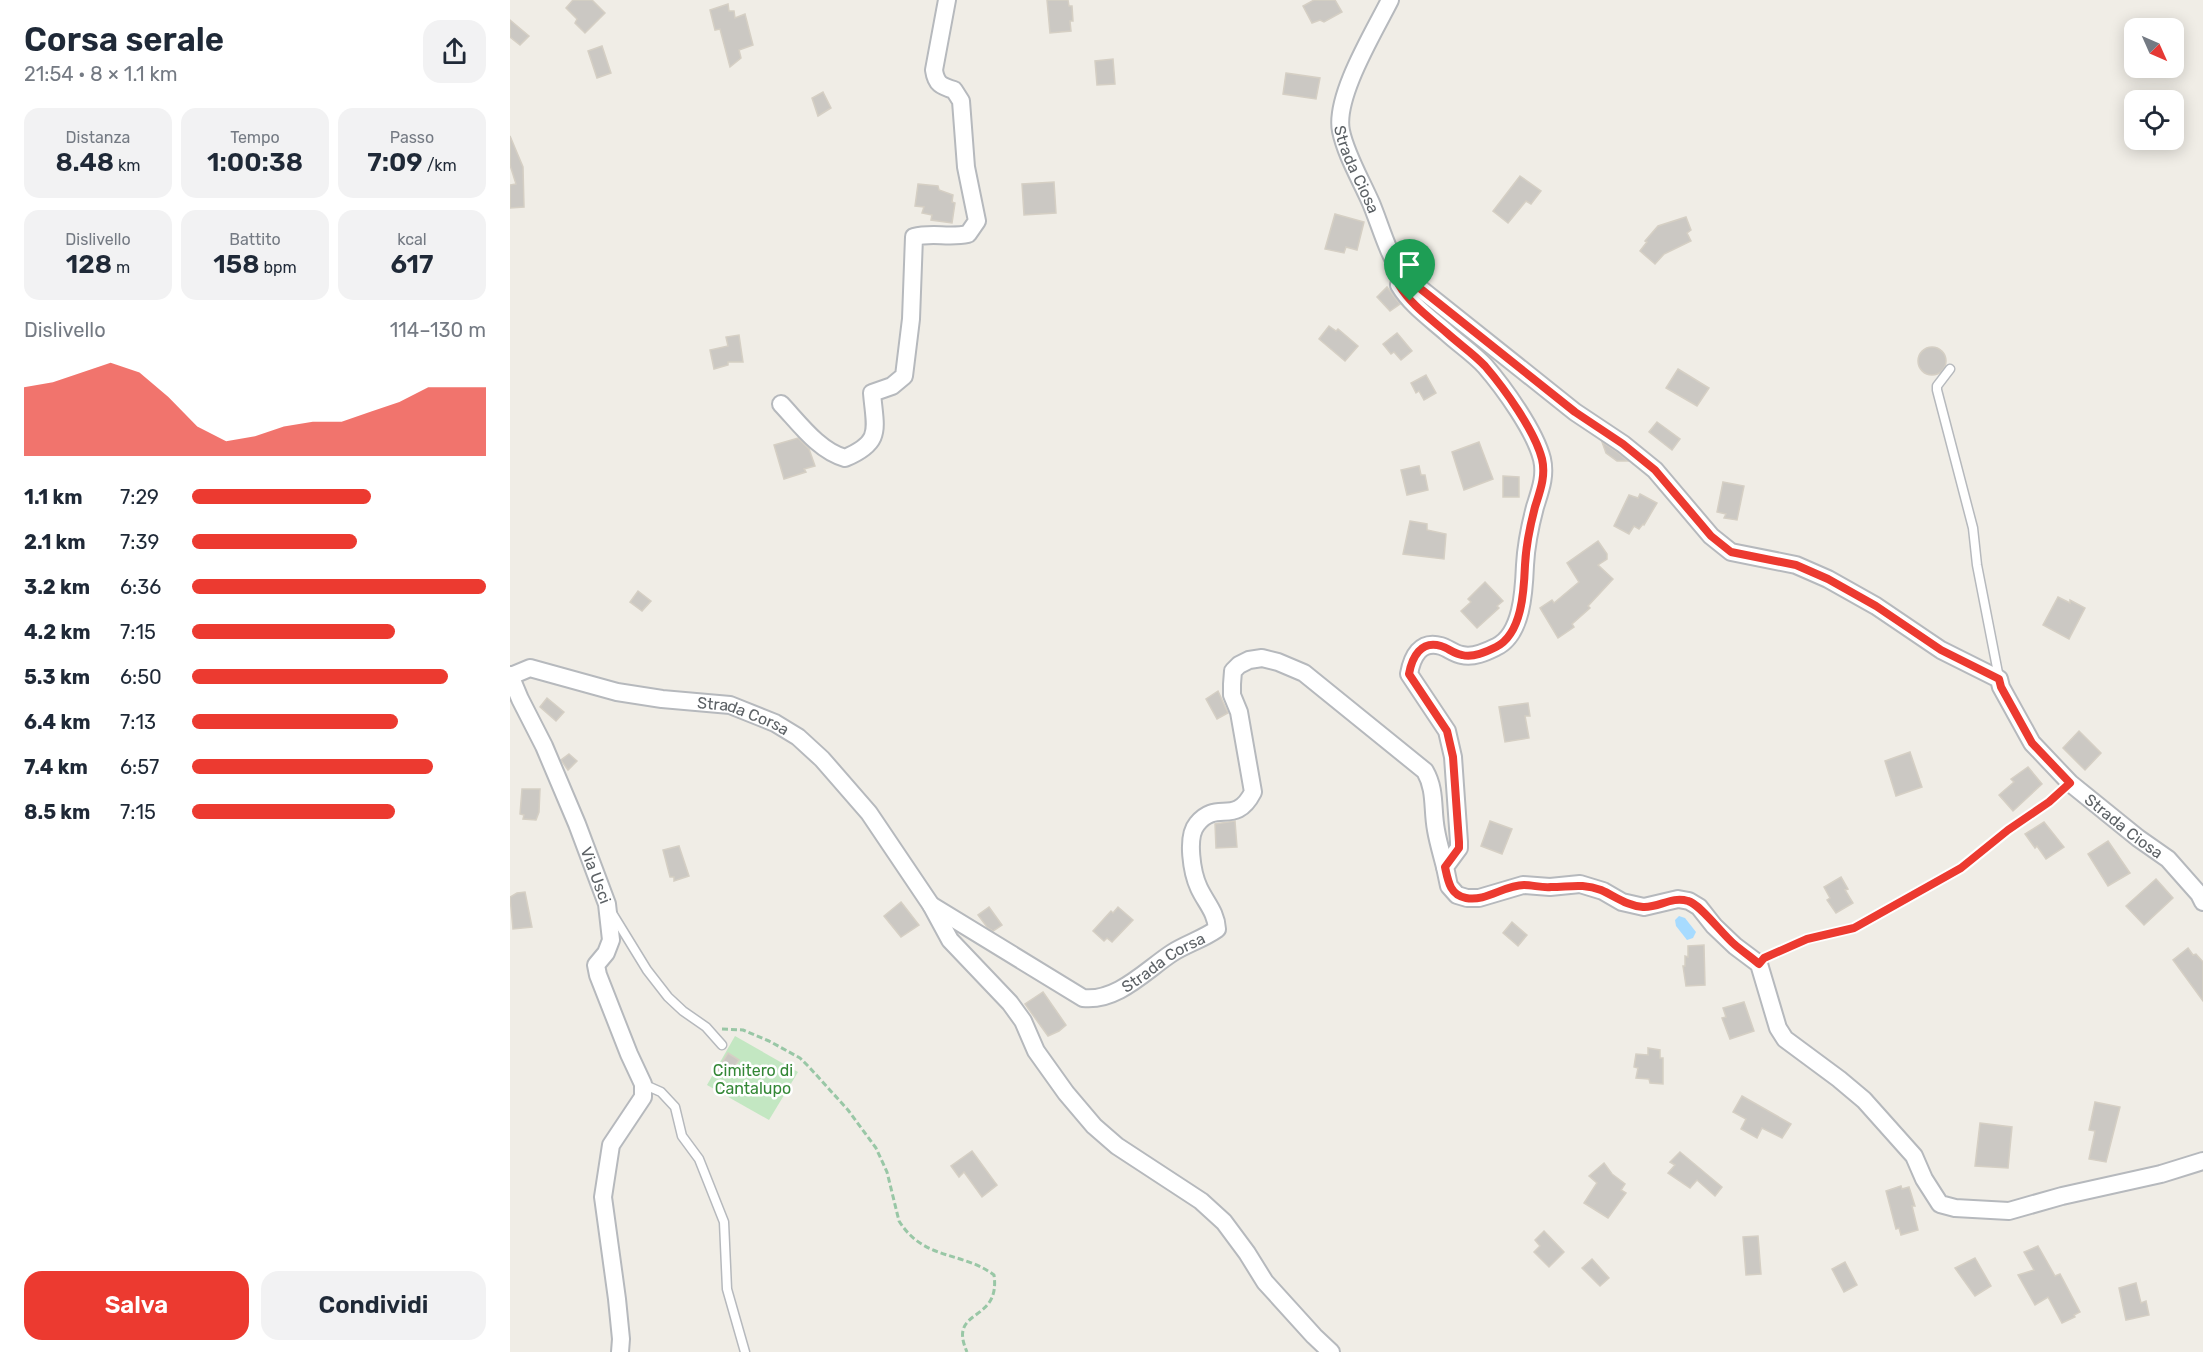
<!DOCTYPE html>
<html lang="it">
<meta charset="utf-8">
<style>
:root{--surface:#fff;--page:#f2f2f3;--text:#1f2937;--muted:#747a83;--accent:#ec3a30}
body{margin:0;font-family:Rubik,sans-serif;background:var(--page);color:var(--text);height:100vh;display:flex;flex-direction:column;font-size:22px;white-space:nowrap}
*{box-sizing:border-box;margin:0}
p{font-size:20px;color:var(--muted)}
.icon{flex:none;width:33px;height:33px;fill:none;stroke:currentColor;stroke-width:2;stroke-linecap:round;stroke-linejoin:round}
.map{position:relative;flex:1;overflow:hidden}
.panel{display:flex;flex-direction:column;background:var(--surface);width:510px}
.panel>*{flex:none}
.needle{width:39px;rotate:135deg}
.tools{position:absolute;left:1614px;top:18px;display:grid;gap:12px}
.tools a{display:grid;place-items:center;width:60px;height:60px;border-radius:12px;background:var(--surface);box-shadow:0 3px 15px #0003;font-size:30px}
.pin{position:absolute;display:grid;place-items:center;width:51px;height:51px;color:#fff;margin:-62px -26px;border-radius:50% 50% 50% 0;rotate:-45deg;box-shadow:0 0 6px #0007}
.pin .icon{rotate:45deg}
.round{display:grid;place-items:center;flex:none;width:63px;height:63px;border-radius:18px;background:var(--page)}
.summary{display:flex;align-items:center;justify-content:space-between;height:102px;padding:0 24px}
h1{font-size:33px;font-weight:600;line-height:45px}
.figures{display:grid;grid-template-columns:repeat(3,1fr);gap:9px;height:102px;padding:6px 24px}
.figures div{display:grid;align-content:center;border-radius:15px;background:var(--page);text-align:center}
.figures b{font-size:26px;font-weight:600}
.figures small{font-size:16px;font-weight:400}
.figures p{font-size:16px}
.chart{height:168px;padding:12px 24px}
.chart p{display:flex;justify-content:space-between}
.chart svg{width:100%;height:108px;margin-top:6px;fill:var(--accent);opacity:.7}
.cta{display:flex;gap:12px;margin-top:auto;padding:12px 24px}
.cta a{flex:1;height:69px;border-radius:18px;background:var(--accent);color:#fff;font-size:24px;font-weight:600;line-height:69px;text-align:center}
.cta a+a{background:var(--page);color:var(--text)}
ul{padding:0 24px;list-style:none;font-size:20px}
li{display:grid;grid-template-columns:96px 72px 1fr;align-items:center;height:45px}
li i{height:15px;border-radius:8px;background:var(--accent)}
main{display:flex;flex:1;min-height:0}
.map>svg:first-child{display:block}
.green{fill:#c3e7c2}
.water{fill:#a7dbff}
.building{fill:#cbc8c3;stroke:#d5cfc4;stroke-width:1.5}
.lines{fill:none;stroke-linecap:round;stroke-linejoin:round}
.lane-casing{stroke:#b6b9bd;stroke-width:11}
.street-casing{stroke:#b6b9bd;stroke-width:20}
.path{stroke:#99c7a6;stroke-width:3;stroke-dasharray:6 3;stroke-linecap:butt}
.lane{stroke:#fff;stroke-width:8}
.street{stroke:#fff;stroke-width:16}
.route-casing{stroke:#fff;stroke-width:12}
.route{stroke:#ec3a30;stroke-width:8}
.labels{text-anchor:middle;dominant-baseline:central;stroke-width:5;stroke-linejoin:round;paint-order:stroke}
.street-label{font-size:16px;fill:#5d6266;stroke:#fff}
.park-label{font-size:16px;fill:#348736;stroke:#fff}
</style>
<main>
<section class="panel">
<div class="summary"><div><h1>Corsa serale</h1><p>21:54 · 8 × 1.1 km</p></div><a class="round"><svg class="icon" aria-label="share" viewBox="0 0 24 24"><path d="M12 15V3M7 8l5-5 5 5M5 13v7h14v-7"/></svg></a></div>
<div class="figures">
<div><p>Distanza</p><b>8.48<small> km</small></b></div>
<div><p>Tempo</p><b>1:00:38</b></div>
<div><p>Passo</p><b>7:09<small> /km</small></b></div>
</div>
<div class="figures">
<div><p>Dislivello</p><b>128<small> m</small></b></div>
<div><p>Battito</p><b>158<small> bpm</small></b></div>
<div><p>kcal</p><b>617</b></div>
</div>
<div class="chart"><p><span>Dislivello</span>114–130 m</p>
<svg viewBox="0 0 160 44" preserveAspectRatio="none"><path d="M0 44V16L10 14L20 10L30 6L40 10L50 20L60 32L70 38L80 36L90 32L100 30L110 30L120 26L130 22L140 16L150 16L160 16V44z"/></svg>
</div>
<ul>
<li><b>1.1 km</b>7:29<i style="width:61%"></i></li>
<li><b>2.1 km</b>7:39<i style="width:56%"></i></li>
<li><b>3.2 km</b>6:36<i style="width:100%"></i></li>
<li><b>4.2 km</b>7:15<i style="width:69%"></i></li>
<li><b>5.3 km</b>6:50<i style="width:87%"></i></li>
<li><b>6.4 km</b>7:13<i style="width:70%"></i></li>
<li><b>7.4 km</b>6:57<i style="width:82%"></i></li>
<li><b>8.5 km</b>7:15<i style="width:69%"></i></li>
</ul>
<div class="cta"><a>Salva</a><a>Condividi</a></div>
</section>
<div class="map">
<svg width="1693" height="1352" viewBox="0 0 1693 1352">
<rect width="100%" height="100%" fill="#f0ede6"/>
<path class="green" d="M225 1036 288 1072 259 1120 197 1085Z"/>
<path class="water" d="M1169 916 1175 918 1186 932 1183 938 1177 940 1166 926 1165 920Z"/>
<g class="building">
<path d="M63 0H82L95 13 75 33 65 23 67 19 56 8Z"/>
<path d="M537 0H558L559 6H562L563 21H560L561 31 540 33Z"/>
<path d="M804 0H825L832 12 814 22 810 20 802 23 793 6Z"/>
<path d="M218 4 219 11H224L225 18 235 14 243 45 229 50 231 58 220 67 210 29 205 30 200 10Z"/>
<path d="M0 20 19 36 10 45 0 37Z"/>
<path d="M92 46 101 73 87 78 78 51Z"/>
<path d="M603 59 605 84 587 85 585 61Z"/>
<path d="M776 73 810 78 806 99 773 94Z"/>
<path d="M313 92 321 108 308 116 302 98Z"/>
<path d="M0 136 13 167 14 207 0 208V185L6 184 0 165Z"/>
<path d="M1010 176 1031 191 1021 204 1016 201 998 223 983 211Z"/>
<path d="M544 182 546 213 514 215 512 184Z"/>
<path d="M408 184 428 186 429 190 443 195 442 202 445 203 442 223 421 220 422 215 412 213 414 207 405 206Z"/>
<path d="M825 214 854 222 847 250 836 247 834 253 815 249Z"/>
<path d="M1176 217 1181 230 1177 233 1181 241 1154 254 1145 264 1130 251 1137 242 1135 241 1148 226Z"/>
<path d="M877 287 890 304 880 311 867 297Z"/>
<path d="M819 326 826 331 828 329 848 346 835 361 809 339Z"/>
<path d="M887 333 902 351 891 360 884 352 881 354 873 344Z"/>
<path d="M229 335 233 362H218V365L204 369 200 350 218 346 216 337Z"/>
<circle cx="1422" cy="361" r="14"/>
<path d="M1168 369 1199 388 1187 406 1156 388Z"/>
<path d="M916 375 926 393 914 400 909 391 906 393 901 383Z"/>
<path d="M1147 422 1170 439 1162 450 1139 432Z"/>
<path d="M288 438 299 449 305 466 294 469 296 472 274 479 264 445Z"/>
<path d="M969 442 983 479 954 490 942 452Z"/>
<path d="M1092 442 1107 452 1118 461H1107L1096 453Z"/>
<path d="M909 466 911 475H915L918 490 897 495 891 470Z"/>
<path d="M993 476 1009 477V497H993Z"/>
<path d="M1213 482 1234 486 1227 520 1214 518 1216 514 1207 512Z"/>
<path d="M1130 494 1147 503 1134 525 1133 524 1129 529 1124 526 1119 534 1104 526 1119 495 1128 498Z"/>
<path d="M900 521 917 524V530L936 534 934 559 893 554Z"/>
<path d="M1088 541 1097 554V559L1088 565 1103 579 1078 606 1080 608 1062 624 1064 627 1048 638 1030 608 1042 600 1044 603 1069 582 1057 563Z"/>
<path d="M975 582 993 601 987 606 989 608 967 628 951 611 961 602 958 599Z"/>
<path d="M128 591 141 601 132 611 120 602Z"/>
<path d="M1548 597 1560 603V600L1575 608 1559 639 1533 625Z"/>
<path d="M708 691 718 713 707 719 696 699Z"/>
<path d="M37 698 54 712 46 721 30 707Z"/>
<path d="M1018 703 1020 716H1015L1019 738 995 742 989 707Z"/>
<path d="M1569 731 1591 753 1575 770 1553 748Z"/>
<path d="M1400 752 1412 787 1386 796 1375 761Z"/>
<path d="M59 754 67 761 58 770 51 760Z"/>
<path d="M1518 767 1532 784 1503 811 1489 795 1504 782 1501 779Z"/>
<path d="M12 789H30L29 812 26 820 13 819 14 815 10 814Z"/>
<path d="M725 821 727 847 706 848 705 824Z"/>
<path d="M980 821 1002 829 992 854 971 846Z"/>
<path d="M1534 822 1554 847 1536 859 1527 846 1525 848 1515 834Z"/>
<path d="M1598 841 1620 873 1598 886 1578 854Z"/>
<path d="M169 846 179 876 164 881V877H160L153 850Z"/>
<path d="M1331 877 1338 889 1335 890 1343 903 1326 913 1317 900 1320 898 1314 887Z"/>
<path d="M1646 879 1663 898 1634 925 1616 906Z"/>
<path d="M15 892 22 927 3 929 0 897 7 893Z"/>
<path d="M391 902 409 925 391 937 374 916Z"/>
<path d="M479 907 492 925 483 931 477 927 468 915Z"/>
<path d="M608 907 623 920 602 942 597 938 594 941 583 931 601 911 603 913Z"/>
<path d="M1002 922 1017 935 1008 946 993 933Z"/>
<path d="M1194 945 1195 985 1176 986 1173 966H1175V956L1178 957V946Z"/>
<path d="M1678 948 1683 955 1686 954 1693 962V1001L1663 960Z"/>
<path d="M533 992 556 1025 549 1031 538 1036 515 1004Z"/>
<path d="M1234 1002 1244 1031 1220 1039 1212 1018 1216 1017 1213 1008Z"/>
<path d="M1138 1048 1150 1050V1058H1153V1084L1140 1083 1139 1079 1126 1078 1128 1068 1124 1067 1126 1054 1138 1055Z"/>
<path d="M218 1053 229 1060 217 1077 207 1071Z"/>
<path d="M1232 1096 1281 1124 1272 1138 1252 1128 1247 1138 1231 1129 1236 1119 1223 1112Z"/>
<path d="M1585 1102 1610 1107 1596 1162 1579 1159 1585 1131 1579 1130Z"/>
<path d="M1470 1123 1502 1127 1498 1168 1465 1166Z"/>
<path d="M462 1151 487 1185 472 1197 454 1172 449 1177 441 1166Z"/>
<path d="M1170 1152 1212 1187 1205 1196 1187 1180 1180 1188 1158 1173 1165 1165 1160 1162Z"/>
<path d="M1094 1163 1102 1174 1115 1184 1111 1190 1116 1193 1098 1218 1074 1203 1087 1183 1079 1176Z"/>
<path d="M1391 1186 1392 1189 1399 1187 1405 1206H1402L1408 1230 1391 1235 1389 1228 1386 1229 1376 1191Z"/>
<path d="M1034 1231 1054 1252 1039 1267 1024 1252 1030 1246 1025 1240Z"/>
<path d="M1248 1236 1251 1274 1236 1275 1233 1237Z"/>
<path d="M1528 1246 1545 1276 1550 1274 1570 1312 1564 1315 1565 1317 1552 1323 1538 1297 1525 1305 1508 1275 1524 1270 1514 1252Z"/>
<path d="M1465 1258 1481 1286 1465 1296 1445 1268Z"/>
<path d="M1082 1259 1099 1278 1090 1286 1072 1268Z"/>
<path d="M1335 1262 1347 1285 1334 1292 1322 1269Z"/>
<path d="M1626 1283 1631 1303 1636 1301 1639 1315 1616 1320 1609 1288Z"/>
</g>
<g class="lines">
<defs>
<g id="lane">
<path d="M1440 369 1427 386V390L1463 528 1467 565 1489 678"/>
<path d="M102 913 137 970 158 997 173 1011 196 1027 212 1045"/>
<path d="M1249 964 1254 958 1297 939 1344 928 1451 868 1498 830 1539 802 1560 783"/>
<path d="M133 1084 151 1092 165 1107 172 1136 189 1159 214 1222 217 1289 235 1352"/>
</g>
<g id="street">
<path id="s1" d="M880 0C864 32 824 97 831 131 836 155 851 180 861 203 871 227 877 252 892 274L1065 412 1113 444 1145 470 1201 536 1221 552 1286 565 1318 579 1366 606 1431 650 1489 679 1491 687 1522 743 1560 783 1628 838 1658 859 1689 894 1693 902"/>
<path d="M892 274 889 285C901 305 920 318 937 333 949 344 964 354 975 366 994 388 1025 431 1032 459 1036 476 1030 491 1025 507 1020 526 1016 546 1015 565 1014 591 1012 635 986 647 976 652 963 658 952 655 944 654 938 648 931 646 910 640 902 657 899 674L937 731 943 757 949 842V848L935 867 939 886 947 895 957 898H969L1013 885 1040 887 1070 884 1093 891 1112 902 1134 907 1168 899 1179 901 1189 907 1204 926 1225 946 1249 964 1268 1028 1275 1039 1329 1079 1354 1100 1404 1156 1414 1179 1430 1204 1445 1208 1499 1211 1552 1196 1651 1174 1693 1161"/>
<path d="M271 404C289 423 309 451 335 458 373 442 365 429 362 393L382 386 394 376 401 319 404 237C422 232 438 238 458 234L467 221 456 167 451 101 444 90C431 86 426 84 424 70L437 0"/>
<path id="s2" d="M0 675 10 699 34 746 67 824 97 904 101 940 96 953 86 965 88 975 119 1054 133 1084V1097L101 1145 93 1197 107 1299 111 1339 110 1352"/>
<path id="s3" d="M1 676 20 668 107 692 152 699 220 705 265 723 288 737 312 759 359 813 421 905 440 940 500 1003 513 1021 526 1051 556 1093 584 1126 607 1146 691 1201 714 1222 737 1253 755 1282 804 1336 821 1352"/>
<path id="s4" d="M421 905 573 998C607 1002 636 970 662 953 676 944 693 939 707 929 706 912 696 903 689 888 682 873 676 837 687 824 707 799 725 827 743 792L729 712 722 695V684L723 671 729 665 739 660 752 658 768 662 794 673 915 771C926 790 922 809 926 830 928 842 932 855 935 867"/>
</g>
</defs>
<use href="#lane" class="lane-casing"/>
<use href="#street" class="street-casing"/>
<path class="path" d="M212 1029 233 1030 259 1041 290 1058 300 1068 338 1110 366 1148 377 1172 389 1221C414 1261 452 1251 484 1275 491 1324 437 1307 457 1352"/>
<use href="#lane" class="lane"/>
<use href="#street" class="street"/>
</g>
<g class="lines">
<defs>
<path id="route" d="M892 274 1065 412 1113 444 1145 470 1201 536 1221 552 1286 565 1318 579 1366 606 1431 650 1489 679 1491 687 1522 743 1560 783 1539 802 1498 830 1451 868 1344 928 1297 939 1254 958 1249 964C1241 957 1232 951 1224 944 1212 934 1190 904 1178 901 1161 896 1149 908 1133 907 1117 906 1105 896 1091 890 1073 883 1059 887 1041 887 1032 888 1023 885 1014 885 994 885 976 902 956 898 940 895 938 881 935 867L949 848V842L943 757 937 731 899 674C902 657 911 640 931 646 938 648 944 654 952 655 963 658 976 652 986 647 1012 634 1014 591 1015 565 1016 546 1020 526 1025 507 1030 491 1036 476 1032 459 1025 431 994 388 975 366 964 354 949 344 937 333 920 318 901 305 889 285Z"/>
</defs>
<use href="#route" class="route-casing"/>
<use href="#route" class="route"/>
</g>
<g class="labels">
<g class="street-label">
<text stroke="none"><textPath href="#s1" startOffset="183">Strada Ciosa</textPath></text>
<text stroke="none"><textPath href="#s3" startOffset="240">Strada Corsa</textPath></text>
<text stroke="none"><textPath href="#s1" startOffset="1226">Strada Ciosa</textPath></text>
<text stroke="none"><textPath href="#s2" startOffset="218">Via Usci</textPath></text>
<text stroke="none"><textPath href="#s4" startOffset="268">Strada Corsa</textPath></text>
</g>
<g class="park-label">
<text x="243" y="1070">Cimitero di<tspan x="243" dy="18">Cantalupo</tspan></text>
</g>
</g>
</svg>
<div class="tools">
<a><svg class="needle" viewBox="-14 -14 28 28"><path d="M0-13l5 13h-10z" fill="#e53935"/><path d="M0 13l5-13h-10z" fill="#747a83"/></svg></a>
<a><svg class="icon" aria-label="locate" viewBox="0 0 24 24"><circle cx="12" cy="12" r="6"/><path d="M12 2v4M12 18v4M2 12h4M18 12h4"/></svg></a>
</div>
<div class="pin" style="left:900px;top:301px;background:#1e9e55"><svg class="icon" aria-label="arrive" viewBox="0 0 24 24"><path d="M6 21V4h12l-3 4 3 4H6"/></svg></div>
</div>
</main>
